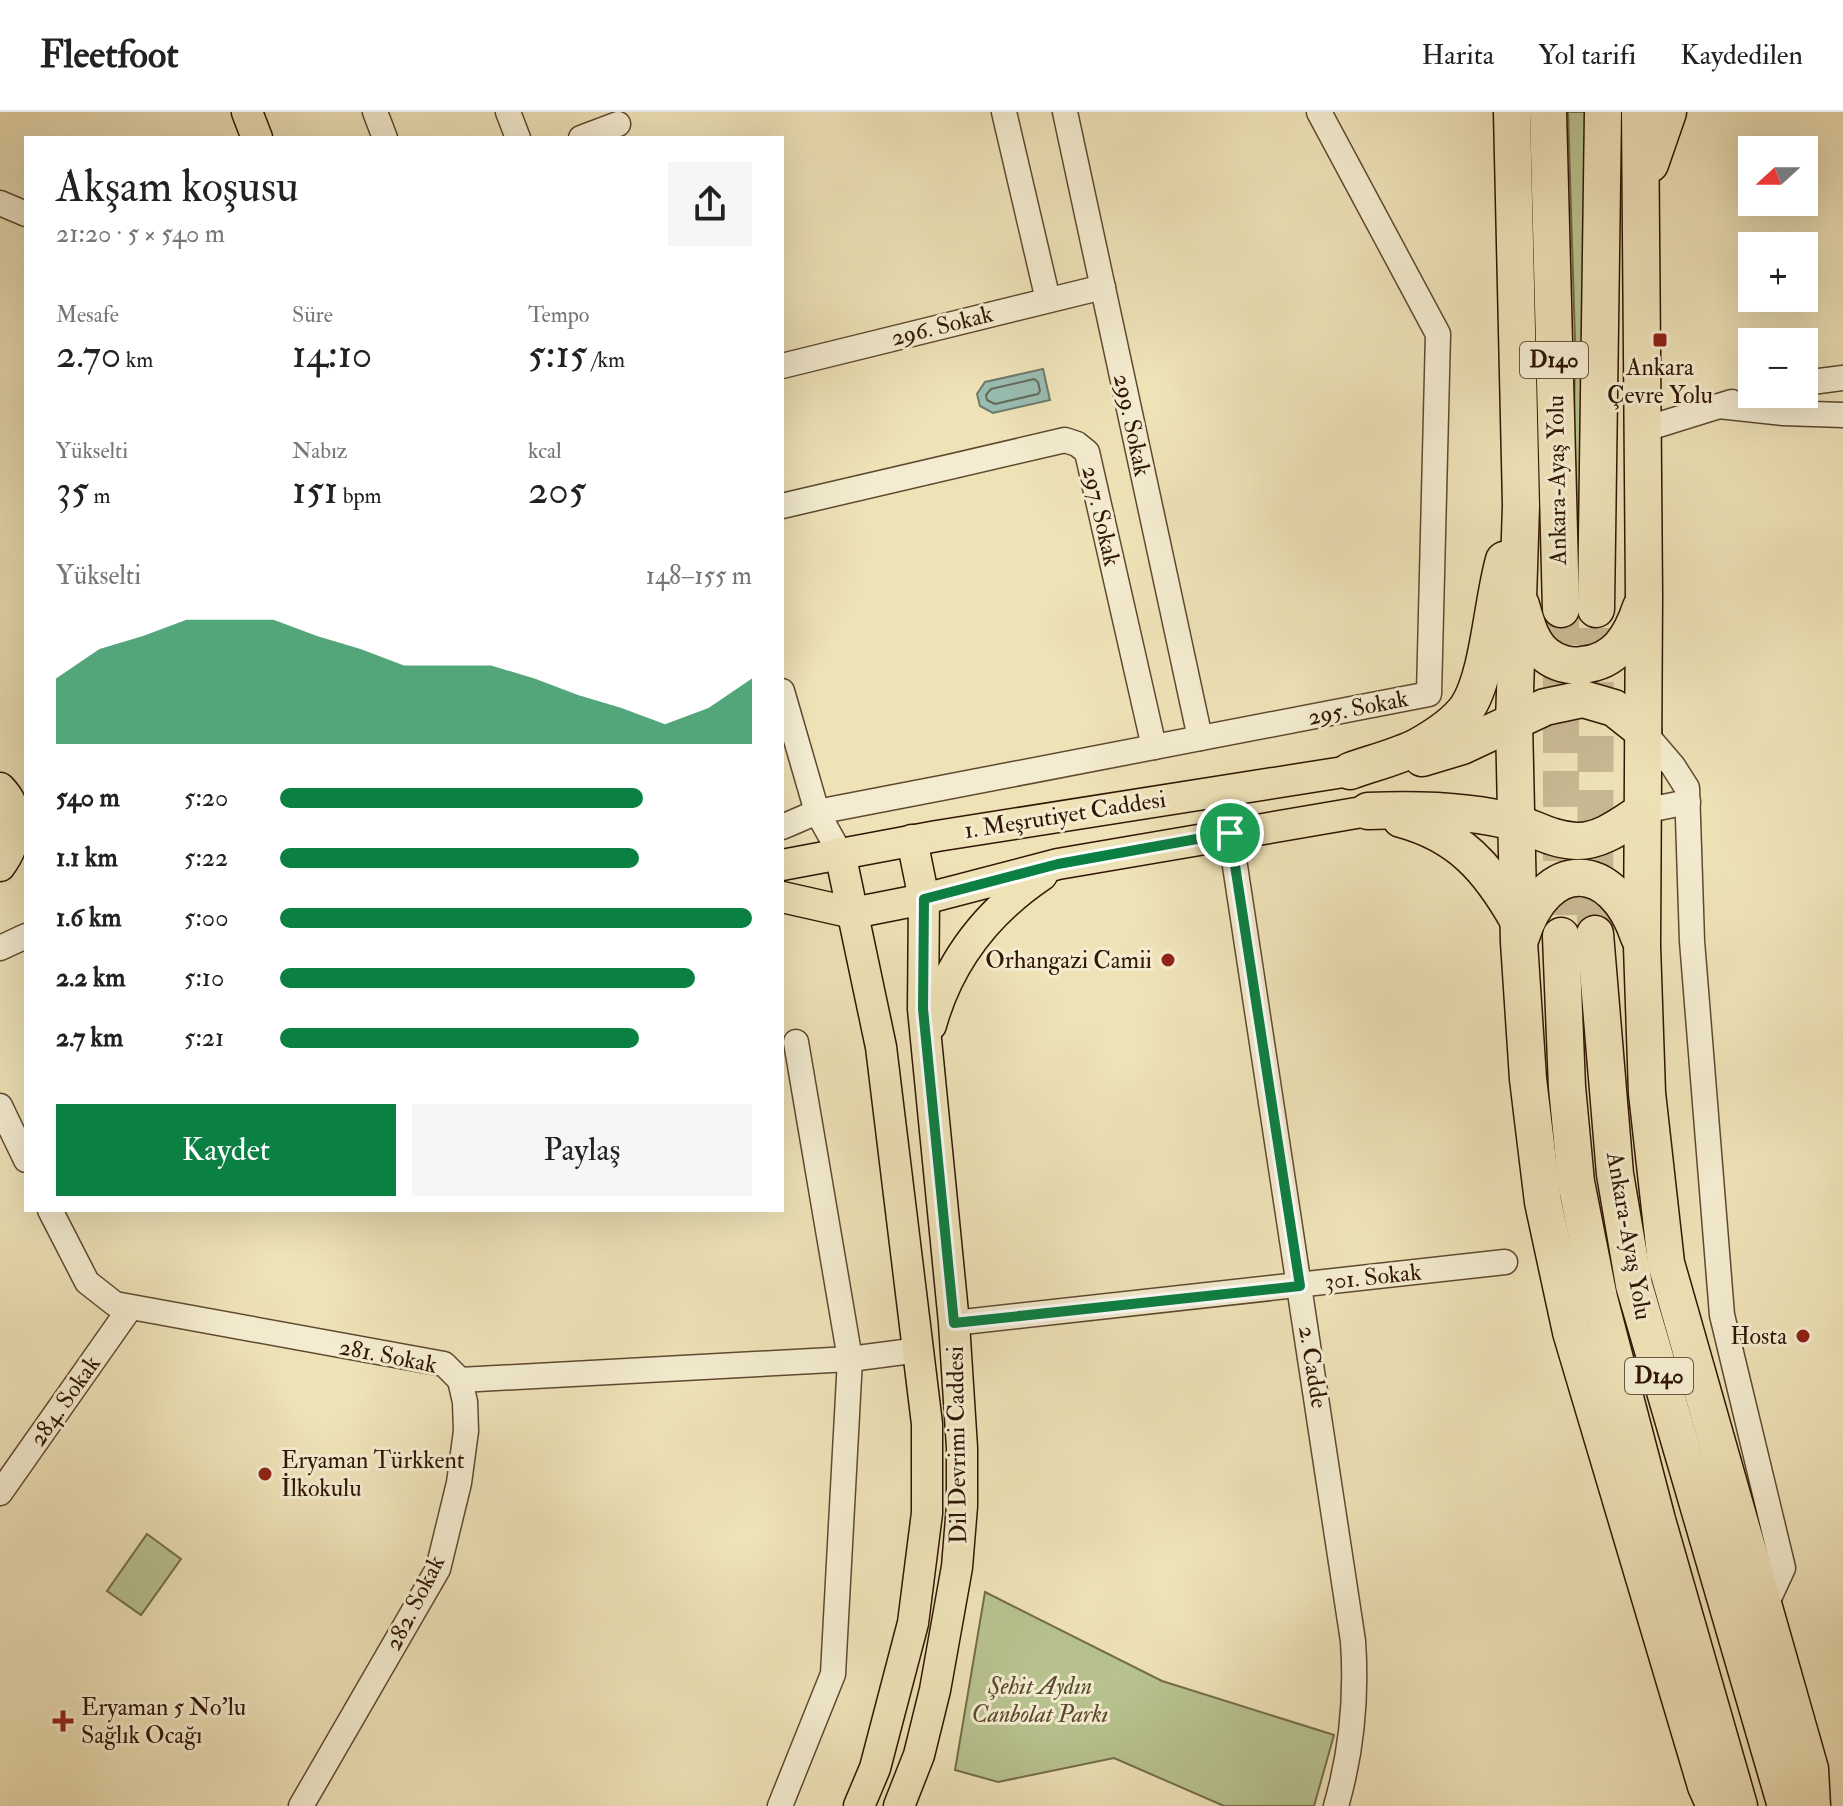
<!DOCTYPE html>
<html lang="tr">
<meta charset="utf-8">
<style>
:root{--surface:#fff;--page:#f6f6f6;--text:#222;--muted:#767676;--line:#e0e0e0;--accent:#0b8043}
body{margin:0;font-family:"IM FELL Double Pica",serif;background:var(--page);color:var(--text);height:100vh;display:flex;flex-direction:column;font-size:30px;white-space:nowrap}
*{box-sizing:border-box;margin:0}
p{font-size:26px;color:var(--muted)}
.icon{flex:none;width:44px;height:44px;fill:none;stroke:currentColor;stroke-width:2;stroke-linecap:round;stroke-linejoin:round}
.map{position:relative;flex:1;overflow:hidden}
.drawer{position:absolute;left:24px;top:24px;width:760px;height:1076px;display:flex;flex-direction:column;background:var(--surface);border-radius:0px;box-shadow:0 8px 32px #0002}
.drawer>*{flex:none}
.needle{width:52px;rotate:249deg}
.controls{position:absolute;left:1738px;top:24px;display:grid;gap:16px}
.controls a{display:grid;place-items:center;width:80px;height:80px;border-radius:0px;background:var(--surface);box-shadow:0 8px 32px #0002;font-size:40px}
.pin{position:absolute;display:grid;place-items:center;width:68px;height:68px;color:#fff;margin:-34px;border:4px solid #fff;border-radius:50%;box-shadow:0 2px 8px #0007}
.round{display:grid;place-items:center;flex:none;width:84px;height:84px;border-radius:0px;background:var(--page)}
.head{display:flex;align-items:center;justify-content:space-between;height:136px;padding:0 32px}
h1{font-size:44px;font-weight:600;line-height:60px}
.figures{display:grid;grid-template-columns:repeat(3,1fr);gap:12px;height:136px;padding:8px 32px}
.figures div{display:grid;align-content:center}
.figures b{font-size:40px;font-weight:600}
.figures small{font-size:22px;font-weight:400}
.figures p{font-size:22px}
.chart{height:224px;padding:16px 32px}
.chart p{display:flex;justify-content:space-between}
.chart svg{width:100%;height:144px;margin-top:8px;fill:var(--accent);opacity:.7}
.action{display:flex;gap:16px;margin-top:auto;padding:16px 32px}
.action a{flex:1;height:92px;border-radius:0px;background:var(--accent);color:#fff;font-size:32px;font-weight:600;line-height:92px;text-align:center}
.action a+a{background:var(--page);color:var(--text)}
ul{padding:0 32px;list-style:none;font-size:26px}
li{display:grid;grid-template-columns:128px 96px 1fr;align-items:center;height:60px}
li i{height:20px;border-radius:10px;background:var(--accent)}
header{display:flex;align-items:center;gap:48px;box-sizing:border-box;height:112px;padding:0 40px;background:var(--surface);border-bottom:2px solid var(--line)}
header strong{font-size:38px}
nav{display:flex;gap:44px;margin-inline-start:auto;font-size:28px}
.map>svg:first-child{display:block}
.green{fill:#b8c38f;stroke:#746c49;stroke-width:2}
.water{fill:#99bdb2;stroke:#6f7a6c;stroke-width:2}
.lines{fill:none;stroke-linecap:round;stroke-linejoin:round}
.shore{stroke:#646a5a;stroke-width:2}
.highway-tunnel{stroke:#c8b993;stroke-width:36;stroke-dasharray:36 18;stroke-linecap:butt}
.minor-casing{stroke:#604930;stroke-width:27}
.major-casing{stroke:#301603;stroke-width:33}
.highway-casing{stroke:#301603;stroke-width:39}
.minor{stroke:#f4ecd0;stroke-width:24}
.major{stroke:#eee2b7;stroke-width:30}
.highway{stroke:#eee2b7;stroke-width:36}
.route-casing{stroke:#fff;stroke-width:16}
.route{stroke:#0b8043;stroke-width:10}
.poi-dot{fill:#8f2418;stroke:#f4ecd0;stroke-width:3}
.labels{text-anchor:middle;dominant-baseline:central;stroke-width:6;stroke-linejoin:round;paint-order:stroke}
.shield{fill:#f4ecd0;stroke:#6b5640;stroke-width:2}
.shield-label{font-size:22px;font-weight:bold;fill:#301603}
.street-label{font-size:24px;fill:#301603;stroke:#f4ecd0}
.poi-label{font-size:24px;fill:#301603;stroke:#f4ecd0;text-anchor:end}
.park-label{font-size:24px;font-style:italic;fill:#594a2d;stroke:#f4ecd0}
</style>
<header>
<strong>Fleetfoot</strong>
<nav><a>Harita</a><a>Yol tarifi</a><a>Kaydedilen</a></nav>
</header>
<div class="map">
<svg width="1843" height="1694" viewBox="0 0 1843 1694">
<rect width="100%" height="100%" fill="#eee2b7"/>
<filter id="stains"><feTurbulence type="fractalNoise" baseFrequency=".0025" numOctaves="4"/><feColorMatrix values="0 0 0 0 .2 0 0 0 0 .09 0 0 0 0 .02 0 0 0 .5 -.17"/></filter>
<radialGradient id="worn" r=".72"><stop offset=".6" stop-color="#630" stop-opacity="0"/><stop offset="1" stop-color="#630" stop-opacity=".3"/></radialGradient>
<g class="green">
<path d="M1568 0H1587L1581 501 1572 500 1575 229Z"/>
<path d="M147 1422 181 1447 141 1503 107 1479Z"/>
<path d="M985 1480 1162 1569 1334 1623 1314 1694H1224L1114 1646 998 1670 955 1658Z"/>
</g>
<path class="water" d="M1043 257 1050 288 993 301 980 294 977 282 985 270Z"/>
<g class="lines">
<path class="shore" d="M1034 267 1038 270 1040 279 1038 282 995 292 987 288 986 283 991 277Z"/>
<g class="highway-tunnel">
<path d="M1561 497V824"/>
<path d="M1595 822 1596 497"/>
</g>
<defs>
<g id="minor">
<path d="M375 0 385 26"/>
<path d="M508 0 518 26"/>
<path d="M1004 0 1048 188"/>
<path d="M1065 0 1200 626"/>
<path d="M581 26 618 12"/>
<path d="M0 91 26 102"/>
<path d="M782 254 1103 175"/>
<path d="M1804 271 1843 266"/>
<path d="M1719 294 1783 301 1843 303"/>
<path d="M1642 318 1732 290"/>
<path d="M782 394 1065 328 1077 332 1087 340 1154 635"/>
<path d="M782 579 817 700 840 741"/>
<path d="M1643 619 1673 654 1687 676 1692 829 1722 1203 1783 1456 1764 1497"/>
<path d="M1643 699 1688 690"/>
<path d="M782 715 817 700 1429 582 1438 222 1319 0"/>
<path d="M1230 721 1353 1529C1357 1587 1352 1639 1336 1694"/>
<path d="M0 836 26 824"/>
<path d="M0 994 26 1048"/>
<path d="M50 1098 87 1170 115 1192 444 1252 460 1268 850 1247 919 1238"/>
<path d="M954 1211 1505 1150"/>
<path d="M0 1381 130 1196"/>
<path d="M301 1694 438 1457 459 1371 466 1319 465 1290 460 1268"/>
<path d="M780 1694 833 1562 850 1247 796 930"/>
</g>
<g id="major">
<path d="M247 0 257 26"/>
<path d="M0 676C22 698 18 730 0 754"/>
<path d="M840 741 881 935 927 1312V1401L913 1511 875 1656 859 1694"/>
<path d="M782 753 937 724 1350 659"/>
<path d="M782 785 853 801 924 787 1058 752 1368 699"/>
<path d="M931 913C949 848 987 800 1042 763"/>
<path d="M899 1694 919 1643 935 1578 957 1455 962 1394V1336L954 1211 923 897 924 787 912 728"/>
</g>
<g id="highway">
<path d="M1512 0 1521 393 1514 611 1519 830 1528 967 1543 1090 1571 1220 1706 1674 1715 1694"/>
<path d="M1548 0 1561 497"/>
<path d="M1640 0 1644 484 1642 834 1647 981 1666 1151 1810 1657 1812 1694"/>
<path d="M1650 52 1668 0"/>
<path d="M1521 493C1526 510 1531 532 1546 543 1556 551 1570 555 1582 553 1616 550 1631 525 1641 495"/>
<path d="M1596 497 1603 0"/>
<path d="M1422 646 1462 634 1545 595 1583 587 1614 596 1643 619"/>
<path d="M1350 659C1372 651 1398 645 1419 634 1435 625 1456 611 1467 596 1489 563 1492 489 1504 448"/>
<path d="M1368 699C1415 697 1472 698 1517 711 1537 718 1554 728 1576 729 1601 730 1623 712 1643 699"/>
<path d="M1401 707C1460 723 1489 757 1518 808"/>
<path d="M1595 822 1615 1062 1634 1173 1786 1694"/>
<path d="M1561 824 1567 975 1576 1070 1599 1186 1657 1408 1739 1694"/>
<path d="M1521 825C1546 745 1613 747 1639 825"/>
</g>
</defs>
<use href="#minor" class="minor-casing"/>
<use href="#major" class="major-casing"/>
<use href="#highway" class="highway-casing"/>
<use href="#minor" class="minor"/>
<use href="#major" class="major"/>
<use href="#highway" class="highway"/>
</g>
<g class="lines">
<defs>
<path id="route" d="M1230 721 1300 1174 954 1211 923 897 924 787 1058 752Z"/>
</defs>
<use href="#route" class="route-casing"/>
<use href="#route" class="route"/>
</g>
<g class="poi-dot">
<rect x="1652" y="220" width="16" height="16" rx="4"/>
<circle cx="1168" cy="848" r="8"/>
<circle cx="1803" cy="1224" r="8"/>
<circle cx="265" cy="1362" r="8"/>
<path d="M59 1597h8v8h8v8h-8v8h-8v-8h-8v-8h8z"/>
</g>
<g class="labels">
<g class="shield">
<rect x="1520" y="230" width="68" height="36" rx="6"/>
<rect x="1625" y="1246" width="68" height="36" rx="6"/>
</g>
<g class="shield-label">
<text x="1554" y="248">D140</text>
<text x="1659" y="1264">D140</text>
</g>
<g class="street-label">
<text transform="translate(942 214) rotate(-14)">296. Sokak</text>
<text transform="translate(1132 313) rotate(78)">299. Sokak</text>
<text transform="translate(1557 368) rotate(-91)">Ankara-Ayaş Yolu</text>
<text transform="translate(1101 404) rotate(77)">297. Sokak</text>
<text transform="translate(1358 596) rotate(-11)">295. Sokak</text>
<text transform="translate(1065 703) rotate(-9)">1. Meşrutiyet Caddesi</text>
<text transform="translate(1629 1124) rotate(80)">Ankara-Ayaş Yolu</text>
<text transform="translate(1373 1165) rotate(-6)">301. Sokak</text>
<text transform="translate(388 1244) rotate(11)">281. Sokak</text>
<text transform="translate(1313 1255) rotate(81)">2. Cadde</text>
<text transform="translate(65 1289) rotate(-55)">284. Sokak</text>
<text transform="translate(957 1333) rotate(-91)">Dil Devrimi Caddesi</text>
<text transform="translate(415 1491) rotate(-63)">282. Sokak</text>
</g>
<g class="poi-label">
<text x="1660" y="255" text-anchor="middle">Ankara<tspan x="1660" dy="28">Çevre Yolu</tspan></text>
<text x="1152" y="848">Orhangazi Camii</text>
<text x="1787" y="1224">Hosta</text>
<text x="281" y="1348" text-anchor="start">Eryaman Türkkent<tspan x="281" dy="28">İlkokulu</tspan></text>
<text x="81" y="1595" text-anchor="start">Eryaman 5 No'lu<tspan x="81" dy="28">Sağlık Ocağı</tspan></text>
</g>
<g class="park-label">
<text x="1040" y="1574">Şehit Aydın<tspan x="1040" dy="28">Canbolat Parkı</tspan></text>
</g>
</g>
<rect width="100%" height="100%" filter="url(#stains)"/>
<rect width="100%" height="100%" fill="url(#worn)"/>
</svg>
<div class="controls">
<a><svg class="needle" viewBox="-14 -14 28 28"><path d="M0-13l5 13h-10z" fill="#e53935"/><path d="M0 13l5-13h-10z" fill="#767676"/></svg></a>
<a>+</a>
<a>−</a>
</div>
<div class="pin" style="left:1230px;top:721px;background:#1e9e55"><svg class="icon" aria-label="arrive" viewBox="0 0 24 24"><path d="M6 21V4h12l-3 4 3 4H6"/></svg></div>
<section class="drawer">
<div class="head"><div><h1>Akşam koşusu</h1><p>21:20 · 5 × 540 m</p></div><a class="round"><svg class="icon" aria-label="share" viewBox="0 0 24 24"><path d="M12 15V3M7 8l5-5 5 5M5 13v7h14v-7"/></svg></a></div>
<div class="figures">
<div><p>Mesafe</p><b>2.70<small> km</small></b></div>
<div><p>Süre</p><b>14:10</b></div>
<div><p>Tempo</p><b>5:15<small> /km</small></b></div>
</div>
<div class="figures">
<div><p>Yükselti</p><b>35<small> m</small></b></div>
<div><p>Nabız</p><b>151<small> bpm</small></b></div>
<div><p>kcal</p><b>205</b></div>
</div>
<div class="chart"><p><span>Yükselti</span>148–155 m</p>
<svg viewBox="0 0 160 44" preserveAspectRatio="none"><path d="M0 44V24L10 15L20 11L30 6L40 6L50 6L60 11L70 15L80 20L90 20L100 20L110 24L120 29L130 33L140 38L150 33L160 24V44z"/></svg>
</div>
<ul>
<li><b>540 m</b>5:20<i style="width:77%"></i></li>
<li><b>1.1 km</b>5:22<i style="width:76%"></i></li>
<li><b>1.6 km</b>5:00<i style="width:100%"></i></li>
<li><b>2.2 km</b>5:10<i style="width:88%"></i></li>
<li><b>2.7 km</b>5:21<i style="width:76%"></i></li>
</ul>
<div class="action"><a>Kaydet</a><a>Paylaş</a></div>
</section>
</div>
